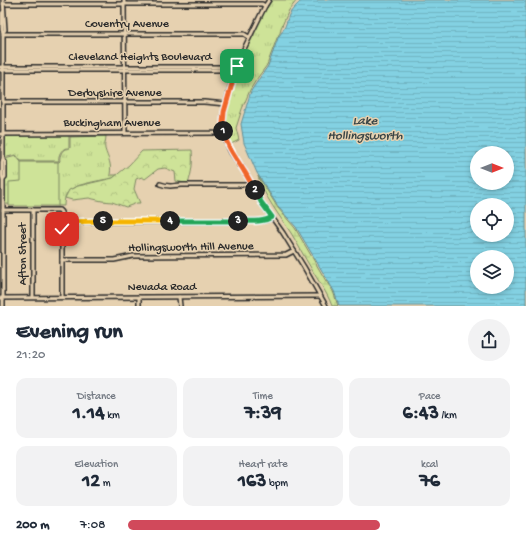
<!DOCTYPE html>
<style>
:root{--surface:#fff;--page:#f2f2f3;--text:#1f2937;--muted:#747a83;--accent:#d1495b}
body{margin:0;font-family:"Gochi Hand",sans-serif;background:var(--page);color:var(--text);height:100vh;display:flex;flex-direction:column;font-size:15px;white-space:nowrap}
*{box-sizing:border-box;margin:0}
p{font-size:13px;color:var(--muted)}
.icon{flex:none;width:22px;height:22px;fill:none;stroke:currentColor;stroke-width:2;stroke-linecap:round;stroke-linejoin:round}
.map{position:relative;height:306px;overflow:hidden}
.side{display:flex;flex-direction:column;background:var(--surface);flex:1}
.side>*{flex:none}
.needle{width:26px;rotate:90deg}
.controls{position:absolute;left:470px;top:146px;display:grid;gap:8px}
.controls a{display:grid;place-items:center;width:44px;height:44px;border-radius:50%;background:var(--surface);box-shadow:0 2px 6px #0003;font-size:20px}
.pin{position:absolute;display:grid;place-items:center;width:34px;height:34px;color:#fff;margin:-17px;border-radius:8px;box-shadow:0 2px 6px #0006}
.km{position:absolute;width:20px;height:20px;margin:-10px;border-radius:50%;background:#222;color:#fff;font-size:11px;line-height:20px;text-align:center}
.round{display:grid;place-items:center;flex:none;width:42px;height:42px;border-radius:21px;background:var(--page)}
.summary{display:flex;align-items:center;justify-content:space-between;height:68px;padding:0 16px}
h1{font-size:22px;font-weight:800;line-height:30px}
.metrics{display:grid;grid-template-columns:repeat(3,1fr);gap:6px;height:68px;padding:4px 16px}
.metrics div{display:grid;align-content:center;border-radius:10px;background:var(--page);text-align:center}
.metrics b{font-size:20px;font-weight:800}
.metrics small{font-size:11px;font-weight:400}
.metrics p{font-size:11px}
ul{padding:0 16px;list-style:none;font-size:13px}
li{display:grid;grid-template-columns:64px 48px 1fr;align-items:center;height:30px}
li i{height:10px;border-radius:5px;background:var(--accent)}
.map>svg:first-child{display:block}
.grass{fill:url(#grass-tufts);stroke:#7c8762}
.forest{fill:url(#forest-crowns);stroke:#7c8762}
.wetland{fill:url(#wetland-marsh);stroke:#7c8762}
.pitch{fill:#cee398;stroke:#7c8762}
.water{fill:url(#water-rules);stroke:#608f99;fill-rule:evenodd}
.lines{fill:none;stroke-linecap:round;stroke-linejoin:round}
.minor-casing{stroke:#2b2b2b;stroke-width:6}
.minor{stroke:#e6d1b0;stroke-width:3}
.split-1-casing{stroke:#fff;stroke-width:8}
.split-2-casing{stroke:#fff;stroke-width:8}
.split-3-casing{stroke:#fff;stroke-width:8}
.split-4-casing{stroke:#fff;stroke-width:8}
.split-5-casing{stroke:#fff;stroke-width:8}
.split-6-casing{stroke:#fff;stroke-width:8}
.split-1{stroke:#f0652b;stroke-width:5}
.split-2{stroke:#f0652b;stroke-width:5}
.split-3{stroke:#22a559;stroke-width:5}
.split-4{stroke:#22a559;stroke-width:5}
.split-5{stroke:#f5b400;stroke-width:5}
.split-6{stroke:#f5b400;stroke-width:5}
.labels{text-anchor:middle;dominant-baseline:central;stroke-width:3;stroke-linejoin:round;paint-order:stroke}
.street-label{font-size:12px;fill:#2b2b2b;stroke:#e6d1b0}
.water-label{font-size:13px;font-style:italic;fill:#384446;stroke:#e6d1b0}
</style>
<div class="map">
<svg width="526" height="306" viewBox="0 0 526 306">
<defs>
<pattern id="grass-tufts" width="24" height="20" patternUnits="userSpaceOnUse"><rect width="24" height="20" fill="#cee398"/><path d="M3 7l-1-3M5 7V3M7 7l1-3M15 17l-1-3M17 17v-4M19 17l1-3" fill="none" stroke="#b1c383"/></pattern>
<pattern id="forest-crowns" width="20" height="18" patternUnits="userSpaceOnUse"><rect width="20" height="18" fill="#cee398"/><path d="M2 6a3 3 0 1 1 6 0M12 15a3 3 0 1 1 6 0" fill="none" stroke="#b1c383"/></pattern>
<pattern id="wetland-marsh" width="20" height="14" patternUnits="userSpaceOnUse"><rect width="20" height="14" fill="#cee398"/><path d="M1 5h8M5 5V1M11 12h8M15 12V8" fill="none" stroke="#b1c383"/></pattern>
<pattern id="water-rules" width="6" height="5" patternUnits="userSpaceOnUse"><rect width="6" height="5" fill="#83d1e2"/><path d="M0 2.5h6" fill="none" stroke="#71b4c2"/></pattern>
</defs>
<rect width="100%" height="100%" fill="#e6d1b0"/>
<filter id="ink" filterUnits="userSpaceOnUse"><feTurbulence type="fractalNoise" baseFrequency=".025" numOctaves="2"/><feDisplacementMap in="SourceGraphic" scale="8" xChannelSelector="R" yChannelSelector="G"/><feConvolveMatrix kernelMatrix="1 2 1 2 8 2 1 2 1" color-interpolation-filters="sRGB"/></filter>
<g filter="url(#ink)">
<g class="grass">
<path d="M271 0H297L289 10 281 28 280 33 277 38 267 65 256 80 250 90 242 109 236 128 239 140 229 145 224 128 225 112 241 57 266 7Z"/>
<path d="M69 133V148C68 148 64 148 64 149 60 151 58 157 59 161H21L16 155 3 158V134Z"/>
<path d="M106 136C106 140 104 145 105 149 108 159 112 163 110 175H117L113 178C103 180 75 184 69 191 65 194 64 201 64 206L5 204V159L16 156 21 162H59L60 161C59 158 61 151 65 149 66 149 68 149 70 148V137Z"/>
</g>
<path class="forest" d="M192 150C193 162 192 172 188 184L176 181 175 172 165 168 158 169 145 179 142 177 136 179 134 189 140 203H137L126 207 112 202 102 201 89 198 72 200 65 198 69 190 78 186 113 178 129 165 142 151Z"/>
<path class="wetland" d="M258 176 278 208 295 228 326 281 333 291 338 306H332C327 292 318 281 311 268 304 257 298 244 291 233 281 218 262 193 258 176Z"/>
<path class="pitch" d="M21 162H58V206H9V182L21 181Z"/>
<path class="water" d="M302 0H526V306H339L334 291 296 227 279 208 257 173 244 143 241 124 251 91 263 73 268 66 278 38C279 35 282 33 283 30 286 26 287 20 289 15 292 9 297 5 302 0ZM477 153H507V183H477ZM477 205H507V235H477ZM477 257H507V287H477Z"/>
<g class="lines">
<defs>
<g id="minor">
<path d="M124 0 125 133"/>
<path d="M269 0 265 6 240 57 235 69 224 112 223 123V132L230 151 243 169 261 202 283 233 304 267 326 306"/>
<path d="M3 4H262L265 6"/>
<path d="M3 12 2 13V30L3 32"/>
<path d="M3 34H244L249 37"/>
<path d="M0 67H231L235 69"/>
<path d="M0 70H219L235 69"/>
<path d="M3 102H204L226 104"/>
<path d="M0 134 219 133 223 132"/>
<path d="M3 160 5 162V177L3 179"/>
<path d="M160 184C170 188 173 185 182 185H245L250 183"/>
<path d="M3 210H59C63 213 62 217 62 222V297"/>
<path d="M62 222 257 221C262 221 268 221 272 217"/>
<path d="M62 260H114L133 256 286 255 294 251"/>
<path d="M33 297V210"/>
<path d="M139 297V306"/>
<path d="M179 297 180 306"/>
<path d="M0 298 320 296"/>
<path d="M3 306V179L2 176V162L3 158V32L5 30 3 0"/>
</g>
</defs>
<use href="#minor" class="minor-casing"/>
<use href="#minor" class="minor"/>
</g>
</g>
<g class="lines" filter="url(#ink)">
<defs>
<path id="split-1" d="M223 131V123L224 112 237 66"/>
<path id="split-2" d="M223 131C227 147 236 158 244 171 248 177 251 184 255 190"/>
<path id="split-3" d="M238 221C249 221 263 223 272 217L261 202 255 190"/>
<path id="split-4" d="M170 221H238"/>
<path id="split-5" d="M103 221H170"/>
<path id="split-6" d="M62 229V222L103 221"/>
</defs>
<use href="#split-1" class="split-1-casing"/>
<use href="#split-2" class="split-2-casing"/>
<use href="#split-3" class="split-3-casing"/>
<use href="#split-4" class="split-4-casing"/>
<use href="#split-5" class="split-5-casing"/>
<use href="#split-6" class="split-6-casing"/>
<use href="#split-1" class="split-1"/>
<use href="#split-2" class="split-2"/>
<use href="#split-3" class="split-3"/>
<use href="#split-4" class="split-4"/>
<use href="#split-5" class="split-5"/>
<use href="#split-6" class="split-6"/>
</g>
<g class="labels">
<g class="street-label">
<text x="127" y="25">Coventry Avenue</text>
<text x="140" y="58">Cleveland Heights Boulevard</text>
<text x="115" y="94">Derbyshire Avenue</text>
<text x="112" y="124">Buckingham Avenue</text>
<text transform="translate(191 248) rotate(-1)">Hollingsworth Hill Avenue</text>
<text transform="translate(24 254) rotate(-90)">Afton Street</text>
<text x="162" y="288">Nevada Road</text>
</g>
<g class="water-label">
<text x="365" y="121">Lake<tspan x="365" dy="15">Hollingsworth</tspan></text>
</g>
</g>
</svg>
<div class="controls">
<a><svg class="needle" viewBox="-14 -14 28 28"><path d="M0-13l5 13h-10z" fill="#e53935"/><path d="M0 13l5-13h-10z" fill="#747a83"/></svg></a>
<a><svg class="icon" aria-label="locate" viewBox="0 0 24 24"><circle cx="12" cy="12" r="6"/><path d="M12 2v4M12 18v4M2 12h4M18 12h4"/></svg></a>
<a><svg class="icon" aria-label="layers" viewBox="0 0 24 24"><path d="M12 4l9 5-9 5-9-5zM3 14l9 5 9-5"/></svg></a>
</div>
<div class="pin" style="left:237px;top:66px;background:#1e9e55"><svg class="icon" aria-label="arrive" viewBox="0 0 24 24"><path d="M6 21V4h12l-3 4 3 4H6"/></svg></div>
<div class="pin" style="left:62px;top:229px;background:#d93025"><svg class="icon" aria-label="check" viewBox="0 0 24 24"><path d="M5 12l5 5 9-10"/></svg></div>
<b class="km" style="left:223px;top:131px">1</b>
<b class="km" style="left:255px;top:190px">2</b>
<b class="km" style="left:238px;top:221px">3</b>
<b class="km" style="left:170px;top:221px">4</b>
<b class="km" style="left:103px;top:221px">5</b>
</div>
<section class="side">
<div class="summary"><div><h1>Evening run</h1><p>21:20</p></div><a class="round"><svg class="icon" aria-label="share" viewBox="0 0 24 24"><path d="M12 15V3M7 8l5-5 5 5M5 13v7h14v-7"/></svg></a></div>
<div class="metrics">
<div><p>Distance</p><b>1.14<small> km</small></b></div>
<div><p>Time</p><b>7:39</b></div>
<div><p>Pace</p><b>6:43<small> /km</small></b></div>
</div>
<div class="metrics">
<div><p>Elevation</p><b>12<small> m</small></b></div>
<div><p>Heart rate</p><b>163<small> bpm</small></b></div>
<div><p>kcal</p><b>76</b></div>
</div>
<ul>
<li><b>200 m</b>7:08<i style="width:66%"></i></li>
</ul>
</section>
